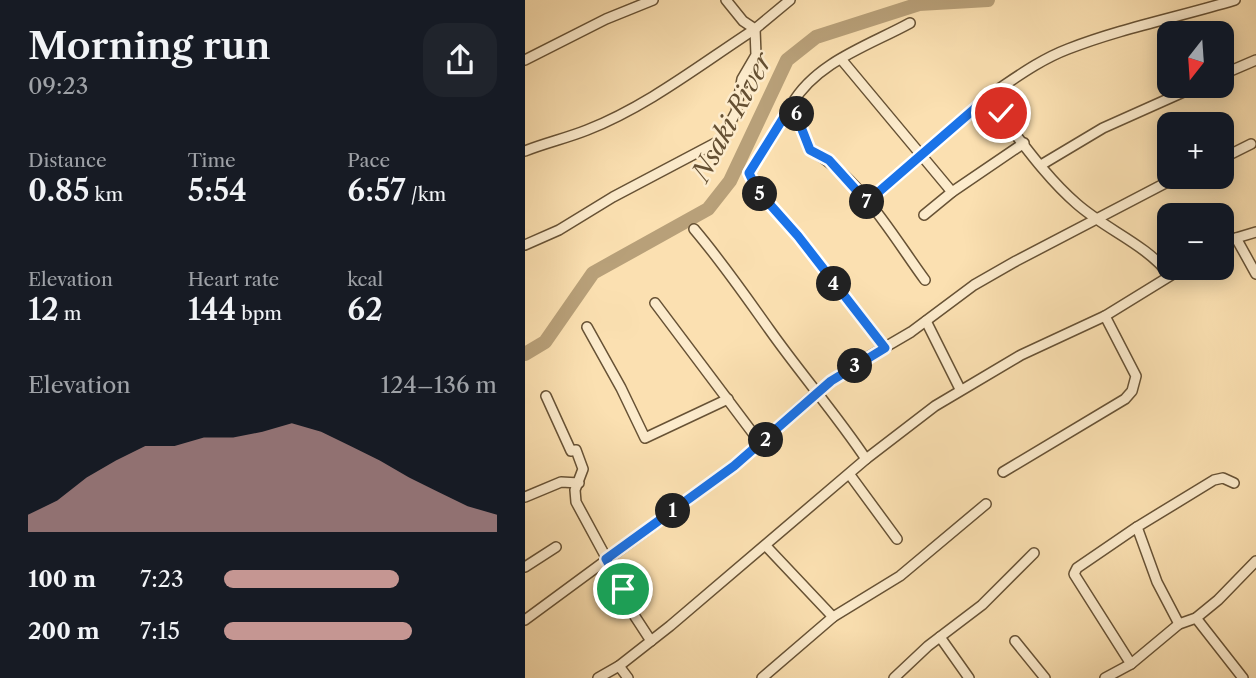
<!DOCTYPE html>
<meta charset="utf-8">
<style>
:root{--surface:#171b24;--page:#20242c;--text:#f1f3f6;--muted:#9ea1a6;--accent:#c59692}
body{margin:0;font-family:"Libre Caslon Text",serif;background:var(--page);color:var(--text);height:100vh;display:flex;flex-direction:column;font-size:26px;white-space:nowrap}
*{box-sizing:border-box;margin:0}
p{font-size:23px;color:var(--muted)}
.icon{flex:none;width:38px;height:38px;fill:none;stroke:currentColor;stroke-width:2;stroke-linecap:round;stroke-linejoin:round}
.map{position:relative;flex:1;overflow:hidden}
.sheet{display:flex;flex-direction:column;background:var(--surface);width:525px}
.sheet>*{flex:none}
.needle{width:46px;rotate:197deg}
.tools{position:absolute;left:632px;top:21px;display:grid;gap:14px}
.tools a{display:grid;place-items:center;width:77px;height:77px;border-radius:14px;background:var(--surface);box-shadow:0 4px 18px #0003;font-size:35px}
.pin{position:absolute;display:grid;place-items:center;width:60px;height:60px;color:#fff;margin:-30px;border:4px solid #fff;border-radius:50%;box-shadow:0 2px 7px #0007}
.km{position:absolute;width:35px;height:35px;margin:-18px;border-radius:50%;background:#222;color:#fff;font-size:19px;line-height:35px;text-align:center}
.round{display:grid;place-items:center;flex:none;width:74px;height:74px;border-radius:21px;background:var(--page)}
.summary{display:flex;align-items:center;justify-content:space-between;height:119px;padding:0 28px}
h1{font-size:38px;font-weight:600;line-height:52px}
.stats{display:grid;grid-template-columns:repeat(3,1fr);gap:10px;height:119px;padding:7px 28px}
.stats div{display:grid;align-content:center}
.stats b{font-size:30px;font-weight:600}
.stats small{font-size:19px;font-weight:400}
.stats p{font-size:19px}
.chart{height:196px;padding:14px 28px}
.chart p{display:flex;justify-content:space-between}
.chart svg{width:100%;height:126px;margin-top:7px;fill:var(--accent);opacity:.7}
ul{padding:0 28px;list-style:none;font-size:23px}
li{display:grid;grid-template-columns:112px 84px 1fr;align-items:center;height:52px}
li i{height:18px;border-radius:9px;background:var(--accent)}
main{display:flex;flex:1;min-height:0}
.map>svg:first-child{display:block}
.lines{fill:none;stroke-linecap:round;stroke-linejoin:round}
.river{stroke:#b8a079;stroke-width:14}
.minor-casing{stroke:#675235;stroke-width:12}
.minor{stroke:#fcebcc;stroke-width:9}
.route-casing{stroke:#fff;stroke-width:14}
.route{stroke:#1a73e8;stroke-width:9}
.labels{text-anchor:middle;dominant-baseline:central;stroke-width:5;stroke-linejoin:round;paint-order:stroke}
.water-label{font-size:26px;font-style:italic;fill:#644f32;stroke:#fcebcc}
</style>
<main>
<section class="sheet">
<div class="summary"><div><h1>Morning run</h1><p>09:23</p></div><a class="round"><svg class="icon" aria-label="share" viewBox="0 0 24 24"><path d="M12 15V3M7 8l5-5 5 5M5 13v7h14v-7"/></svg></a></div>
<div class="stats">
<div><p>Distance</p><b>0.85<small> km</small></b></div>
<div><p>Time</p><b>5:54</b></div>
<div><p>Pace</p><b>6:57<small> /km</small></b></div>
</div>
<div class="stats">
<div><p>Elevation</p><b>12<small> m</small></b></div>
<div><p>Heart rate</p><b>144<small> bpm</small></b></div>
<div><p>kcal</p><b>62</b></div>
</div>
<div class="chart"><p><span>Elevation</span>124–136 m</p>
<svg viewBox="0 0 160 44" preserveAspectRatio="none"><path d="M0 44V38L10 33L20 25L30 19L40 14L50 14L60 11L70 11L80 9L90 6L100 9L110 14L120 19L130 25L140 30L150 35L160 38V44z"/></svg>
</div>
<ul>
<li><b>100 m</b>7:23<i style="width:64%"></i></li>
<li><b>200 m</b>7:15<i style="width:69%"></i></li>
</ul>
</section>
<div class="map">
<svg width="731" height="678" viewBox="0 0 731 678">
<rect width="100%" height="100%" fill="#fbe0b1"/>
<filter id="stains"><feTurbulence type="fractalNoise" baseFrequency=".00286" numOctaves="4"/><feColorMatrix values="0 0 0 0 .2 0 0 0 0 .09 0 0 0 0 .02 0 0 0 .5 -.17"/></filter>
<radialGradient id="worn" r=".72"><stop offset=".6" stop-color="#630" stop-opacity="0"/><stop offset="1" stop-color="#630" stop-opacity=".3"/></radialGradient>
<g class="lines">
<path class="river" d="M0 354 20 342 68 273 183 209 205 181 262 60 291 37 394 4 463 0"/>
<defs>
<g id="minor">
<path d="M201 0 218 21 230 29 265 0"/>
<path d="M385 23C345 45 291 62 267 104L285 150C335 177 367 235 400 280"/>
<path d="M316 59 427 192"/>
<path d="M0 60 81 19 128 0"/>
<path d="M696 75 731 60"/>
<path d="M465 102 463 96C489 79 514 60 543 49 597 28 654 17 710 0"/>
<path d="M267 104 224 173 232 190 273 236 360 348"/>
<path d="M0 151C20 143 42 138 62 130 123 106 176 64 230 29"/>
<path d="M696 159 726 144"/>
<path d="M516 165 578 128 672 86"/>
<path d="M343 202 462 98C490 132 518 175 552 204 583 231 619 243 645 275"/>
<path d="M399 215 427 192 499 143"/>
<path d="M169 229C197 262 219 294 244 329 275 373 311 414 341 459"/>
<path d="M711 238 731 274"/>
<path d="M0 245 34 230 88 197 196 140 211 112 217 79 231 55 230 29"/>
<path d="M696 246 711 238 731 232"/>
<path d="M130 303 236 444"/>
<path d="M401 321 435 389"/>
<path d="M62 327 96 388 120 438 203 399"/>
<path d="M21 396 46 451 51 450 58 469 50 490 51 502 90 574 109 615 126 641"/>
<path d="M478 472 600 399 607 391 611 376 580 316"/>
<path d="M325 475 372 539"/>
<path d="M0 497 36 482 54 483"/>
<path d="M241 546 308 617"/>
<path d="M0 567 31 547"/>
<path d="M671 618 718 678"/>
<path d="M0 620 209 466 291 393 321 370 386 332 449 285 491 261 652 177"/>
<path d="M654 624 632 582 612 527 689 480 698 478 709 483"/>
<path d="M415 637 444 678"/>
<path d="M490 641 520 678"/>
<path d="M606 664 549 574 552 568 612 527"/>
<path d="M94 666 103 678"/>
<path d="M73 678 94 666 145 626 341 459 410 406 496 355 580 316 658 268"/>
<path d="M237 678 308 617 375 576 461 504"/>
<path d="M369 678 403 646 457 605 509 553"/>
<path d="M580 678 606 664 654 624 671 618 693 600 731 561"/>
</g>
</defs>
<use href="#minor" class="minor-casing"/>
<use href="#minor" class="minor"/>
</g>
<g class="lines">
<defs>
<path id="route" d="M98 589 81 559 209 466 306 381 360 348 273 236 232 190 224 173 267 104 285 150 304 160 342 202 462 98 476 113"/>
</defs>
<use href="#route" class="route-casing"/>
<use href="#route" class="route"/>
</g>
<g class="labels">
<g class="water-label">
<text transform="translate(207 117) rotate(-62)">Nsaki River</text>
</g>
</g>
<rect width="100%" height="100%" filter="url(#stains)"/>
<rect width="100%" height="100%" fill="url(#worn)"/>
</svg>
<div class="tools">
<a><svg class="needle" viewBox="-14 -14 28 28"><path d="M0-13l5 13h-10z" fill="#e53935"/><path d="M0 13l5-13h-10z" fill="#9ea1a6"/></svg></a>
<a>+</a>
<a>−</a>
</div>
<div class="pin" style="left:98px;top:589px;background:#1e9e55"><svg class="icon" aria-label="arrive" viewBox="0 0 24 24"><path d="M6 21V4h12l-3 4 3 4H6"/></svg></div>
<div class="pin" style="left:476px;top:113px;background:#d93025"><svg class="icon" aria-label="check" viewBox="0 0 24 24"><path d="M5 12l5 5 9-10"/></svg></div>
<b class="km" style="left:148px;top:511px">1</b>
<b class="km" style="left:241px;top:440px">2</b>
<b class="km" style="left:330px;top:366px">3</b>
<b class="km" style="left:309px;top:284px">4</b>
<b class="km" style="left:235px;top:194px">5</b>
<b class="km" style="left:272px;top:114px">6</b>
<b class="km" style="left:342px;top:202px">7</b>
</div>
</main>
